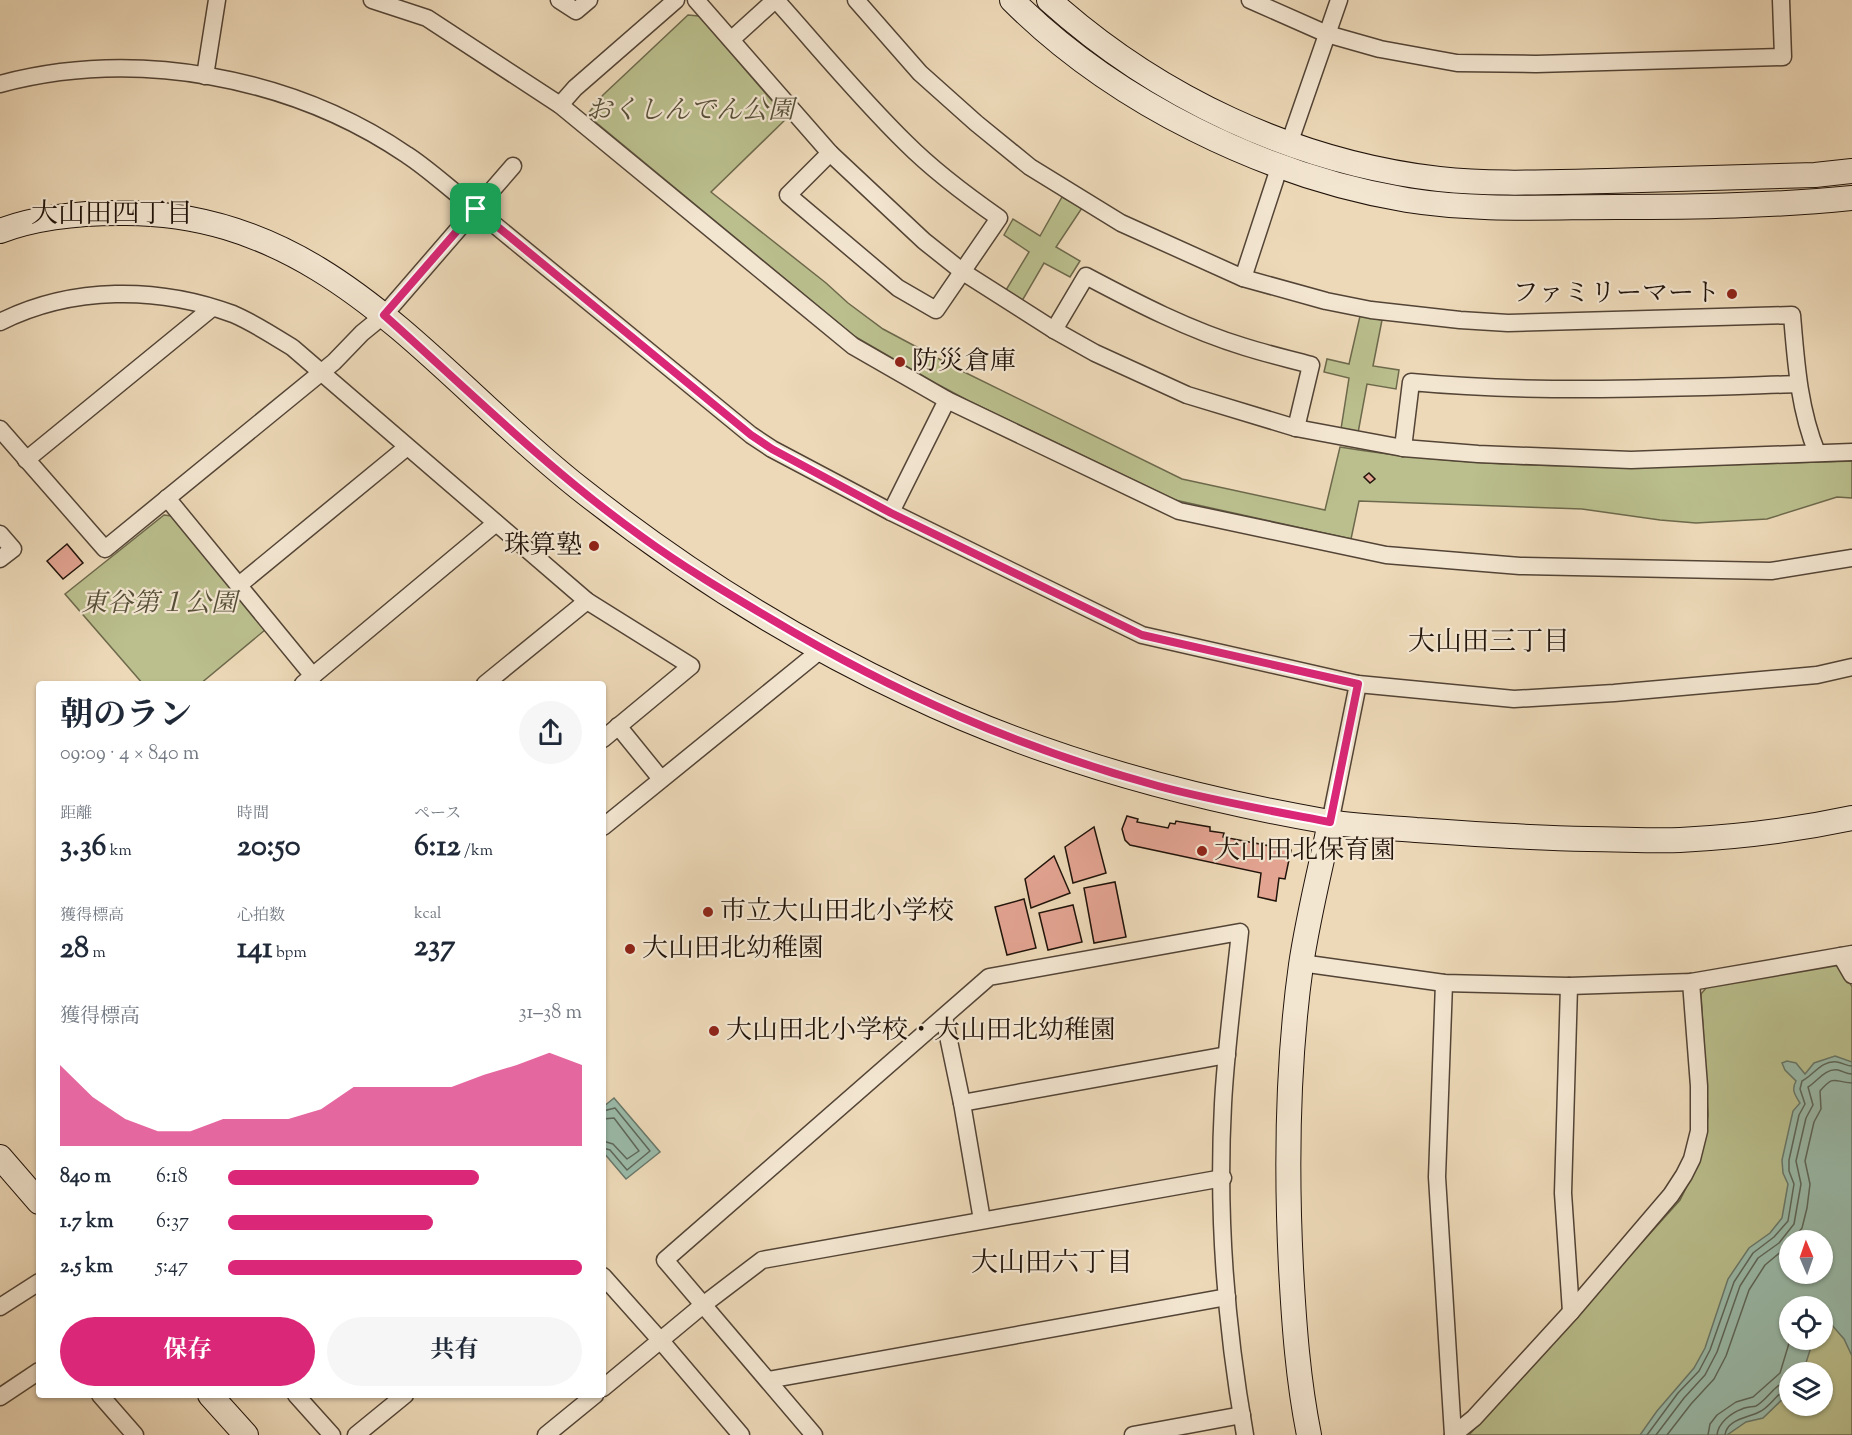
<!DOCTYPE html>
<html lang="ja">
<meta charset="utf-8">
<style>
:root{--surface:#fff;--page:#f6f6f7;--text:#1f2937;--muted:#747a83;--accent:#db2777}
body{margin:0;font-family:"Sorts Mill Goudy","Noto Serif JP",serif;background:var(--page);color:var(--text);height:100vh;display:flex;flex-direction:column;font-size:22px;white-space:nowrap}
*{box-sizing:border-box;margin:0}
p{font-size:20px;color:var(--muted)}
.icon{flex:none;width:33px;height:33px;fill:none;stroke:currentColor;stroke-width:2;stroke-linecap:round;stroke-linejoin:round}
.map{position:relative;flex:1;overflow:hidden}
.sheet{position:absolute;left:36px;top:681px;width:570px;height:717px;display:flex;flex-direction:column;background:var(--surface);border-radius:6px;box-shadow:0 2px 4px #0004}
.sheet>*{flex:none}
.needle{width:39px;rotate:358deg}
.buttons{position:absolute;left:1779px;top:1230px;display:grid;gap:12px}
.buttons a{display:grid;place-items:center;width:54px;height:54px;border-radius:50%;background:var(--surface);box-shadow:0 2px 4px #0004;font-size:30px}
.pin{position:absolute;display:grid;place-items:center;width:51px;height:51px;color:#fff;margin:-26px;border-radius:12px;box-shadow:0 3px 9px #0006}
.round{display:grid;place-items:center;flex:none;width:63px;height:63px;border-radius:32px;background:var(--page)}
.headline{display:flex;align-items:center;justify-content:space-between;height:102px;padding:0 24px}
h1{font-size:33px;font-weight:700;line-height:45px}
.stats{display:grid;grid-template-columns:repeat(3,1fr);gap:9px;height:102px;padding:6px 24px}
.stats div{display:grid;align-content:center}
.stats b{font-size:30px;font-weight:700}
.stats small{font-size:16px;font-weight:400}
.stats p{font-size:16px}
.chart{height:168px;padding:12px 24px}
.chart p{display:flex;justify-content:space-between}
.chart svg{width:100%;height:108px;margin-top:6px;fill:var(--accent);opacity:.7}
.cta{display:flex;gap:12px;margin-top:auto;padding:12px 24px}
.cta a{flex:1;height:69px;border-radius:36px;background:var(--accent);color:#fff;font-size:24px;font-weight:700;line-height:69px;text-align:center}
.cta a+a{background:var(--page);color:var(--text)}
ul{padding:0 24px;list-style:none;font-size:20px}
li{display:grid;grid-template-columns:96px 72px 1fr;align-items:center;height:45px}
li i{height:15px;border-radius:8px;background:var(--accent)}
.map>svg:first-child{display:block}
.green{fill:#babf8d;stroke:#6d694c;stroke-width:1.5;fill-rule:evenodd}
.water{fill:#9abbaa;stroke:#69786a;stroke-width:1.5;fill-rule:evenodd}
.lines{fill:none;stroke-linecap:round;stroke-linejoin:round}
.shore{stroke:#5d675a;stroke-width:1.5}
.building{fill:#e3a492;stroke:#20130a;stroke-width:1.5}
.street-casing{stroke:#534436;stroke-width:19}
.secondary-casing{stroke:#20130a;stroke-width:26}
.street{stroke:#f3e6d1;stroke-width:16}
.secondary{stroke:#f3e6d1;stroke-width:24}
.route-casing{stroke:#fff;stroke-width:12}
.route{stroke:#db2777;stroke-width:8}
.poi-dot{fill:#8f2418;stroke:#f3e6d1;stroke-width:2}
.labels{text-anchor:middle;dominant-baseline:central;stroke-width:4.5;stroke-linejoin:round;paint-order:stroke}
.park-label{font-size:26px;font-style:italic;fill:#564f38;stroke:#f3e6d1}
.poi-label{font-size:26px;fill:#20130a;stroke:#f3e6d1;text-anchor:start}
.neighbourhood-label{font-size:27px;fill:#20130a;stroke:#f3e6d1}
</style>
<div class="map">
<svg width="1852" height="1435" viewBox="0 0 1852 1435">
<rect width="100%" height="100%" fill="#edd9b8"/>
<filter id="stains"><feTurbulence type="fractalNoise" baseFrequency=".00333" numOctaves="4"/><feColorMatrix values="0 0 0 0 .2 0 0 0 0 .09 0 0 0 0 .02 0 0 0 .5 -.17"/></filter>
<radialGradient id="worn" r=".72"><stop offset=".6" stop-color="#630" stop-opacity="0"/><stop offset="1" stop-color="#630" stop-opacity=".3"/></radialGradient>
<g class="green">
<path d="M688 15 699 16 787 118 711 192 826 283 848 303 883 329 958 369 1182 479 1325 510 1340 447C1509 475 1681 466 1852 461V498L1837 497 1767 519 1696 523 1660 520 1582 509 1359 501 1351 539 1175 500 967 400 937 384 854 336 587 115 603 95Z"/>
<path d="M1062 197 1082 208 1056 247 1080 261 1070 277 1044 263 1022 301 1006 290 1029 252 1004 235 1013 219 1040 236Z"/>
<path d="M1360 316 1382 320 1373 366 1399 370 1396 389 1367 384 1358 433 1341 429 1349 378 1324 372 1327 359 1349 364Z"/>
<path d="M164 515 172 516 265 630 200 684H143L65 594Z"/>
<path d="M1836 965 1843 971 1852 987V1435H1469L1680 1200 1698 1164 1705 1139 1708 1115 1701 994 1707 987ZM1790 1240H1822V1274H1790ZM1790 1306H1822V1340H1790ZM1790 1372H1822V1406H1790Z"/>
</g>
<g class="water">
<path d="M1835 1056 1852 1062V1356L1844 1339 1831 1324 1823 1326 1822 1306H1790V1340H1813L1812 1344 1803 1372H1790L1789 1393 1763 1418 1746 1422 1727 1435H1640L1657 1411 1694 1368 1705 1348 1728 1279 1749 1248 1770 1233 1782 1218 1788 1184 1783 1173 1782 1160 1793 1111 1800 1103C1795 1095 1791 1090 1796 1081L1785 1070 1782 1063 1787 1061 1796 1063 1805 1074 1814 1063ZM1790 1240H1822V1274H1790Z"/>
<path d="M614 1098 660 1152 626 1179 603 1152V1107Z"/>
</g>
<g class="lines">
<g class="shore">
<path d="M603 1111 615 1108 650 1151 627 1170 610 1150 603 1148"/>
<path d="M603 1119 614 1118 639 1151 627 1159 613 1144 603 1141"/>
<path d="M1793 1240 1802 1228 1807 1208 1810 1184 1805 1161 1814 1122 1821 1109 1820 1091C1835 1074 1833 1082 1852 1083"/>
<path d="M1647 1435 1678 1393 1699 1371 1710 1350 1734 1282 1753 1253 1774 1237 1788 1221 1794 1184 1789 1171V1160L1799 1115 1805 1104 1800 1089 1802 1081C1814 1075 1821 1060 1837 1062 1843 1063 1847 1066 1852 1066"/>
<path d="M1656 1435 1684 1398 1705 1375 1717 1352 1740 1286 1758 1258 1779 1243 1794 1224 1801 1184 1796 1161 1806 1118 1813 1105 1808 1087C1818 1081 1825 1068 1838 1070 1843 1071 1846 1074 1852 1074"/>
<path d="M1667 1435 1691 1404 1714 1379 1726 1356 1749 1290 1765 1265 1790 1244"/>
<path d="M1708 1435 1710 1424 1717 1415 1736 1402 1753 1397 1780 1373 1790 1340"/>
<path d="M1717 1435C1718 1423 1731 1413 1742 1409 1746 1407 1752 1407 1756 1406 1769 1399 1774 1383 1790 1381"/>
<path d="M1725 1435C1727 1419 1748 1418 1759 1412 1771 1407 1777 1391 1790 1389"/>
</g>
</g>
<g class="building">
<path d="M1369 473 1375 479 1370 483 1364 477Z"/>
<path d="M67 544 83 563 63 579 47 561Z"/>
<path d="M1127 816 1138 819 1137 822 1168 828 1170 823 1175 824 1176 821 1210 827V831L1224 833 1223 837 1291 850 1285 879 1279 878 1276 901 1258 897 1261 873 1130 845 1125 840 1122 829Z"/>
<path d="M1094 827 1106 873 1073 883 1065 847Z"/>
<path d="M1054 856 1070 893 1031 908 1025 879Z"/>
<path d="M1115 882 1126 937 1094 943 1084 888Z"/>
<path d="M1024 899 1036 948 1007 955 995 907Z"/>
<path d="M1073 905 1082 942 1048 950 1039 913Z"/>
</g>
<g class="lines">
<defs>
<g id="street">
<path d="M372 0 427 18 560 105 853 346 947 400 1179 511 1386 555 1520 566 1771 571 1852 558"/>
<path d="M559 0 576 11 589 0"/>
<path d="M696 0 830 153 924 241 963 272 1054 330 1095 353 1187 395 1296 428 1403 448 1478 454 1631 460 1852 452"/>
<path d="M776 0C819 48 860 98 906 143 934 171 966 195 999 218L936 310 898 288 788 195 830 153"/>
<path d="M856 0 920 73 976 123 1030 167 1121 223 1243 278 1326 301 1371 310 1460 320 1508 323 1792 315C1796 363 1799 409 1817 453"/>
<path d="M1250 0 1327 34 1380 49 1457 63 1536 64 1783 57 1781 0"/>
<path d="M732 39 775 0"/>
<path d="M205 76 217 0"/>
<path d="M0 84C135 48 291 76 407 155 424 166 441 181 457 194L751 435 772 449 891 512 1142 635 1358 684 1514 699 1614 693 1817 675 1852 667"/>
<path d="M560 105 575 88 676 0"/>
<path d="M1289 144 1339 0"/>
<path d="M1243 278 1280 165"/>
<path d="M0 322C72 286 158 286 233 314 254 323 274 336 293 348L587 601 691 666 603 739"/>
<path d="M1054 330 1086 276C1137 303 1189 330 1245 347 1267 354 1289 359 1311 365L1296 428"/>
<path d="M0 429 105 549 334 362 362 333 384 315 513 166"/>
<path d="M1403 448 1411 382C1539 394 1669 388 1798 384"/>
<path d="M26 460 212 308"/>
<path d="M167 498 313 676"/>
<path d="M891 512 947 400"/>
<path d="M0 534 13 549 0 559"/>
<path d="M239 585 407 447"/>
<path d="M303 684 496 523"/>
<path d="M485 684 587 601"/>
<path d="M618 726 661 779"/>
<path d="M1330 823 1358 684"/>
<path d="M603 827 822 649"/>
<path d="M1841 956 1852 975"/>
<path d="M1301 963 1444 983 1569 986 1691 982 1852 954"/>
<path d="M1444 983 1437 1177 1453 1435"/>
<path d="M1569 986 1563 1193 1571 1312"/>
<path d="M944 1017 962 1103 982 1220"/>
<path d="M962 1103 1227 1055"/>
<path d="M603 1276 661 1341 741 1435"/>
<path d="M0 1307 39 1282"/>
<path d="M768 1380 1227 1297"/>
<path d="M603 1388 703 1305 762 1260 1223 1178"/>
<path d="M100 1395 135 1435"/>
<path d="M296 1395 332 1435"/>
<path d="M0 1397 39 1371"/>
<path d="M356 1435 405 1395"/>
<path d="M546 1435 595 1395"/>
<path d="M814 1435 665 1260 989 977 1240 932C1234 989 1226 1047 1223 1104 1217 1214 1226 1327 1245 1435"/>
<path d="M1133 1435 1242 1415"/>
<path d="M1453 1435 1474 1418 1571 1312 1671 1195 1684 1175 1692 1159 1699 1131V1086L1691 982"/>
</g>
<g id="secondary">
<path d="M1012 0C1114 102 1265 176 1407 200 1476 211 1547 207 1616 207 1694 207 1774 206 1852 198"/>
<path d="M1049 0C1157 97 1294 162 1439 179 1494 185 1551 182 1607 181 1676 179 1746 177 1815 175L1852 171"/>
<path d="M0 231C37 217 81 213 120 213 326 210 433 373 579 488 680 568 790 638 907 693 1038 756 1181 796 1324 821 1354 827 1385 827 1416 830 1473 834 1530 838 1588 839 1619 839 1650 841 1680 840 1737 837 1796 830 1852 818"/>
<path d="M0 1157 39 1202"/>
<path d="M210 1395 246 1435"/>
<path d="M1309 1435C1298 1380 1294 1324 1291 1268 1286 1167 1287 1065 1301 965 1308 917 1320 870 1330 823"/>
</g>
</defs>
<use href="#street" class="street-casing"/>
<use href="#secondary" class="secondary-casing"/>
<use href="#street" class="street"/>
<use href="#secondary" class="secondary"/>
</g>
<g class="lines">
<defs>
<path id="route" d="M476 209 751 435 772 449 891 513 1142 635 1358 684 1330 822C1272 811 1214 801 1158 786 1018 748 895 693 771 619 727 593 683 567 642 537 551 472 468 390 384 315Z"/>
</defs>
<use href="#route" class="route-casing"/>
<use href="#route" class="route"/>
</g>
<g class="poi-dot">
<circle cx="1732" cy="294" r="6"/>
<circle cx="900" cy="362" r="6"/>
<circle cx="594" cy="546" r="6"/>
<circle cx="1202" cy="851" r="6"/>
<circle cx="708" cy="912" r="6"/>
<circle cx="630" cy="949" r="6"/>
<circle cx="714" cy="1031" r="6"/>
</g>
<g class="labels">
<g class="park-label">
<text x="690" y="111">おくしんでん公園</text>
<text x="159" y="604">東谷第１公園</text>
</g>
<g class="poi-label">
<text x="1720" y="294" text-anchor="end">ファミリーマート</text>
<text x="912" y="362">防災倉庫</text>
<text x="582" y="546" text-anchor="end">珠算塾</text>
<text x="1214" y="851">大山田北保育園</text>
<text x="720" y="912">市立大山田北小学校</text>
<text x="642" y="949">大山田北幼稚園</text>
<text x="726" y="1031">大山田北小学校・大山田北幼稚園</text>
</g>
<g class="neighbourhood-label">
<text x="112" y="215">大山田四丁目</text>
<text x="1489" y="643">大山田三丁目</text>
<text x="1052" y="1264">大山田六丁目</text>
</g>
</g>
<rect width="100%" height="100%" filter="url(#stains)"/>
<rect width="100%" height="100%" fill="url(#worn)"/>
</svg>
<div class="buttons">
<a><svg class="needle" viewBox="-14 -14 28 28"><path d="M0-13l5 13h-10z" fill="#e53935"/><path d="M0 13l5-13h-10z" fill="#747a83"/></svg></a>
<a><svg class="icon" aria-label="locate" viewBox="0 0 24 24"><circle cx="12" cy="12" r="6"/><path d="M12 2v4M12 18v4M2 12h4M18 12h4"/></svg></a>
<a><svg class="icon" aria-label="layers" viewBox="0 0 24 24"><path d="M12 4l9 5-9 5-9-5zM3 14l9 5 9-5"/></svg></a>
</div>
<div class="pin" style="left:476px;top:209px;background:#1e9e55"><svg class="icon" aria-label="arrive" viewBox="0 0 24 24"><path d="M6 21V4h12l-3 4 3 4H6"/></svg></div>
<section class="sheet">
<div class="headline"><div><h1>朝のラン</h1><p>09:09 · 4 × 840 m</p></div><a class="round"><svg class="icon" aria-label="share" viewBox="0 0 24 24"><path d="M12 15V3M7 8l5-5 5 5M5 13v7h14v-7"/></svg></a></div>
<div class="stats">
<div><p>距離</p><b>3.36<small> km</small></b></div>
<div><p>時間</p><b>20:50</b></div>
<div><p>ペース</p><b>6:12<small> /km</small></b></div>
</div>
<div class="stats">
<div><p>獲得標高</p><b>28<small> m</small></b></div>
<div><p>心拍数</p><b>141<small> bpm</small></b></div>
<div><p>kcal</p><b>237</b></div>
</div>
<div class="chart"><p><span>獲得標高</span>31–38 m</p>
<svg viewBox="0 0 160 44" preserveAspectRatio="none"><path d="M0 44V11L10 24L20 33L30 38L40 38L50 33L60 33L70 33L80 29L90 20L100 20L110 20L120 20L130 15L140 11L150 6L160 11V44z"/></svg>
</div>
<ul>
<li><b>840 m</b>6:18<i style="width:71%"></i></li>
<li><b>1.7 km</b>6:37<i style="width:58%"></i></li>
<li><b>2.5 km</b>5:47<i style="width:100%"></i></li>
</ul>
<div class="cta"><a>保存</a><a>共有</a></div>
</section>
</div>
